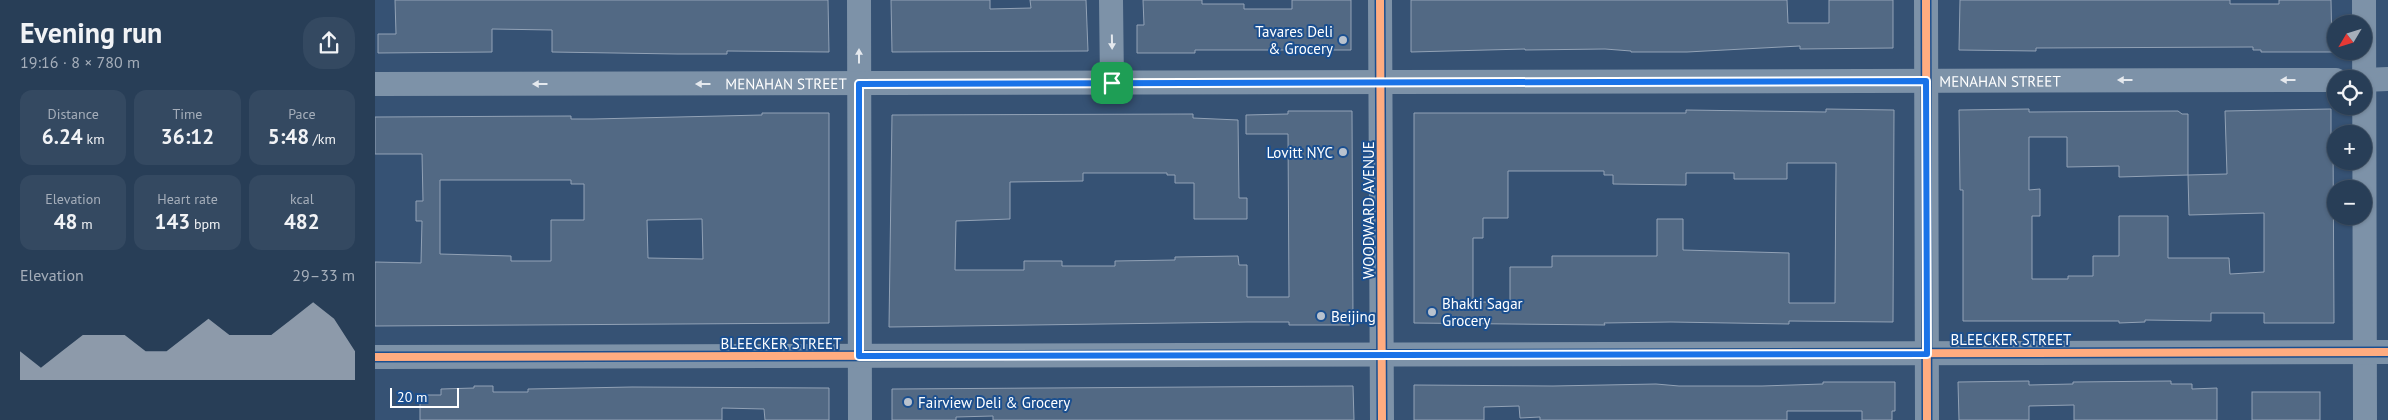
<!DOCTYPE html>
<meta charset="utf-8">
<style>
:root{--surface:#283e57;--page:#344961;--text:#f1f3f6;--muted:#a5aeba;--line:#44576d;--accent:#b9c2ce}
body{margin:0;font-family:"PT Sans",sans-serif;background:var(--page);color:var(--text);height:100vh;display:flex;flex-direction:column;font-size:19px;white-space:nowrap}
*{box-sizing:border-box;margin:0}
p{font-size:16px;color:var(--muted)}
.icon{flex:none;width:28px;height:28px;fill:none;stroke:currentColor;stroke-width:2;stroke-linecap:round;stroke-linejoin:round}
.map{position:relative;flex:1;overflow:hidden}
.side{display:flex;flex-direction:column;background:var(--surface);width:375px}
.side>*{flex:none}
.needle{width:32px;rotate:232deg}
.fabs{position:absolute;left:1952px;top:15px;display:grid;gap:10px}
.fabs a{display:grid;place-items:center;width:45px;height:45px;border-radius:50%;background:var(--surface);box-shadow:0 1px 4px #0004,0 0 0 1px var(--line);font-size:25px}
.scale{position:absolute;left:15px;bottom:12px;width:69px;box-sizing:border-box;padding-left:5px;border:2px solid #fff;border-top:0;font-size:14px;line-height:18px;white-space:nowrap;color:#fff;-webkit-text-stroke:4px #1b4f8f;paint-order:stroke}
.pin{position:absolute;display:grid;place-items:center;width:42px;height:42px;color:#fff;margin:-21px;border-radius:10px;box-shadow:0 2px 8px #0006}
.round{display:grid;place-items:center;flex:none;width:52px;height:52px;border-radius:20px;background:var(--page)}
.head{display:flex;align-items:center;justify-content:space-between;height:85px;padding:0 20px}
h1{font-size:28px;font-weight:700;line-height:38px}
.figures{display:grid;grid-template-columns:repeat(3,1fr);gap:8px;height:85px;padding:5px 20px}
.figures div{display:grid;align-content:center;border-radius:12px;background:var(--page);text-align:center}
.figures b{font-size:21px;font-weight:700}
.figures small{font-size:14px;font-weight:400}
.figures p{font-size:14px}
.chart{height:140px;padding:10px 20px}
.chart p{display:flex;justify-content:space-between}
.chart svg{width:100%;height:90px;margin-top:5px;fill:var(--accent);opacity:.7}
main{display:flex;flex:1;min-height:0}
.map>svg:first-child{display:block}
.building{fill:#526984;stroke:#92a2b6;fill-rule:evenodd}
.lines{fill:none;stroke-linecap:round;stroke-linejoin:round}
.street{stroke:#7d92a8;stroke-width:24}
.cycleway-casing{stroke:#1b4f8f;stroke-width:11}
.cycleway{stroke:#ffac80;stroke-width:8}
.oneway{fill:#e5e9ee}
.route-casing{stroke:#fff;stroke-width:10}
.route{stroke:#1a73e8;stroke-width:6}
.poi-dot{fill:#b9c2ce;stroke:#1b4f8f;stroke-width:2}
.labels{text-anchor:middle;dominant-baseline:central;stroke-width:4;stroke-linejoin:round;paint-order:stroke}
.poi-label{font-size:15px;fill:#fff;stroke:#1b4f8f;text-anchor:start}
.street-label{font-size:15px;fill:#fff;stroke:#1b4f8f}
</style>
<main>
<section class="side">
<div class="head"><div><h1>Evening run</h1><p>19:16 · 8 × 780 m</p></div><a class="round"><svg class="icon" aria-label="share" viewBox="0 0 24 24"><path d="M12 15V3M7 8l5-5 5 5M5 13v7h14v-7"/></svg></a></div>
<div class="figures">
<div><p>Distance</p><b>6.24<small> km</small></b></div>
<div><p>Time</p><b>36:12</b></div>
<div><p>Pace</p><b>5:48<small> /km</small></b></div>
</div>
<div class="figures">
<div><p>Elevation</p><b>48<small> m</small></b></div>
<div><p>Heart rate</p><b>143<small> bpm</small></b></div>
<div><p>kcal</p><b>482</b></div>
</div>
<div class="chart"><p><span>Elevation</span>29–33 m</p>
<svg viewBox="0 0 160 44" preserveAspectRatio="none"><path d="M0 44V30L10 38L20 30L30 22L40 22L50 22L60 30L70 30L80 22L90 14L100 22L110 22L120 22L130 14L140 6L150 14L160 30V44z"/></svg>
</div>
</section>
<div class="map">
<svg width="2013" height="420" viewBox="0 0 2013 420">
<rect width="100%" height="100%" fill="#365274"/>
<g class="building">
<path d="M20 0H453L454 52 352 51V54H302L177 52V30L117 29V52L3 53V34H21Z"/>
<path d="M516 0H615V9L656 8 655 0H711L713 51 517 52Z"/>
<path d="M768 0H827V4H869V9H917V0H976V50H820V53H762V25H769Z"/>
<path d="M1036 0H1412L1413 23H1454V0H1518V48L1425 49V46L1312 52H1256V51L1230 49 1150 50V49L1036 52Z"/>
<path d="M1585 0H1855V4H1904V0H1956L1957 52H1886V50H1878V47L1661 48V51L1584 50Z"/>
<path d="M1451 109 1519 110 1518 322 1414 321V324L1296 322 1229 323 1230 325 1039 323V113H1311V110L1451 112ZM1412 163H1461L1460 303H1414V253L1308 250V219H1282V256H1177V267H1135V302H1098V238H1108V218H1133V171H1229V175H1238V184L1311 185V173H1359V179H1412Z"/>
<path d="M1654 109V112L1803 111 1807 114H1813V175L1852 174 1850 111 1956 109V136L1958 137 1959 323H1889V313H1836V321L1770 320V322L1744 323V321H1588V190H1585L1584 110ZM1654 137H1692V167L1744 166V177L1813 175 1814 215 1889 213V272L1855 274 1854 258H1793V216H1744V256H1718V276H1693V279H1657V216H1665V189L1654 190Z"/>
<path d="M913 111H977L978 325H914V322H872L514 327 517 115 818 114V118L863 120 864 198H872V219H819V183H800V175H792V173H708V181L635 182V219L581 221 580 270H649V261H687V266H740V261L800 260V257L863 256 864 265H872V297H914L913 134H871V115L913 114Z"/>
<path d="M387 113H454V323L0 326V262L46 263 47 221H41V201H48L47 154H0V117L196 116V119H218L387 115ZM65 180H196V184H209V220H176V261H136V256L65 254ZM327 219 328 259 273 258 272 220Z"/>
<path d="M1654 381V385L1698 384V382L1796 381V384H1817V389L1842 388V420H1699V405L1654 406V420H1584L1583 382Z"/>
<path d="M1448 382H1520V411H1517V420H1487V411H1412V420H1165V417L1145 418 1144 406 1109 407V420H1039V385L1178 386 1281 384 1304 386H1387L1448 384Z"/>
<path d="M99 386H118V392H153V389L257 387 454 388V420H390L389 409 347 408V420H45V395H66V389L99 388Z"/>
<path d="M978 386 979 420H618V416L581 417V420H517V389Z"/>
<rect x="1877" y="392" width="68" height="28"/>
</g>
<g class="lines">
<g class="street">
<path d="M484 0 485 420"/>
<path d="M736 0 737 83"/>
<path d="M1005 0 1007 420"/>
<path d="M1551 0 1552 420"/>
<path d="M1989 0 1990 420"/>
<path d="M1989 80 2013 79"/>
<path id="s1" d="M0 84 1961 80"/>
<path d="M0 357 2013 352"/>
</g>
<defs>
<g id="cycleway">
<path d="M1005 0 1007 420"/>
<path d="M1551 0 1552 420"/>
<path d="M0 357 2013 352"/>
</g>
</defs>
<use href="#cycleway" class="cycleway-casing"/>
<use href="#cycleway" class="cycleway"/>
</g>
<defs><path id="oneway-solid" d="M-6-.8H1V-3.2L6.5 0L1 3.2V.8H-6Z" transform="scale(1.25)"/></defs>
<g class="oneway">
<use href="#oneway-solid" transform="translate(737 42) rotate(89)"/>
<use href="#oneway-solid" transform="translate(484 56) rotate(-90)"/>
<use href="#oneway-solid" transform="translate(1750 80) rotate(180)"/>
<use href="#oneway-solid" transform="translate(1913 80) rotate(180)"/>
<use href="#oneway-solid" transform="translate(165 84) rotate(180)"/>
<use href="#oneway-solid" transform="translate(328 84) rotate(180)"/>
</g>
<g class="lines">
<defs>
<path id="route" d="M1551 81 1552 354 484 356V84Z"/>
</defs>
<use href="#route" class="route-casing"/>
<use href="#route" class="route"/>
</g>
<g class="poi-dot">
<circle cx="968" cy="40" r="5"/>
<circle cx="968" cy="152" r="5"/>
<circle cx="1057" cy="312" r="5"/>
<circle cx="946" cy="316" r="5"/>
<circle cx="533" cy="402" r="5"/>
</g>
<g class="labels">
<g class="poi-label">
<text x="958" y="31" text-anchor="end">Tavares Deli<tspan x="958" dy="17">&amp; Grocery</tspan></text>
<text x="958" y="152" text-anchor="end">Lovitt NYC</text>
<text x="1067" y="303">Bhakti Sagar<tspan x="1067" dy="17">Grocery</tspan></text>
<text x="956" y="316">Beijing</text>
<text x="543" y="402">Fairview Deli &amp; Grocery</text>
</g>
<g class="street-label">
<text stroke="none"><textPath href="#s1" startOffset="1625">MENAHAN STREET</textPath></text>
<text stroke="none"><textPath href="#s1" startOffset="411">MENAHAN STREET</textPath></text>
<text transform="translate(993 210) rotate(-90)">WOODWARD AVENUE</text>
<text x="1636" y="339">BLEECKER STREET</text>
<text x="406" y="343">BLEECKER STREET</text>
</g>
</g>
</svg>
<div class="fabs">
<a><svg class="needle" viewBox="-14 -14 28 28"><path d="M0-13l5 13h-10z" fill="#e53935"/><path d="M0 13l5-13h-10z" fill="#a5aeba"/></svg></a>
<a><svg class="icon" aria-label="locate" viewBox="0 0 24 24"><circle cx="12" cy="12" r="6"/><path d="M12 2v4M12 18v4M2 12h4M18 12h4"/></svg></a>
<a>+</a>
<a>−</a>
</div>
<div class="scale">20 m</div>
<div class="pin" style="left:737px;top:83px;background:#1e9e55"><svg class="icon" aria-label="arrive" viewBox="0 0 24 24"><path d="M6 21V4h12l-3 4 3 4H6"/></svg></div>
</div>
</main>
